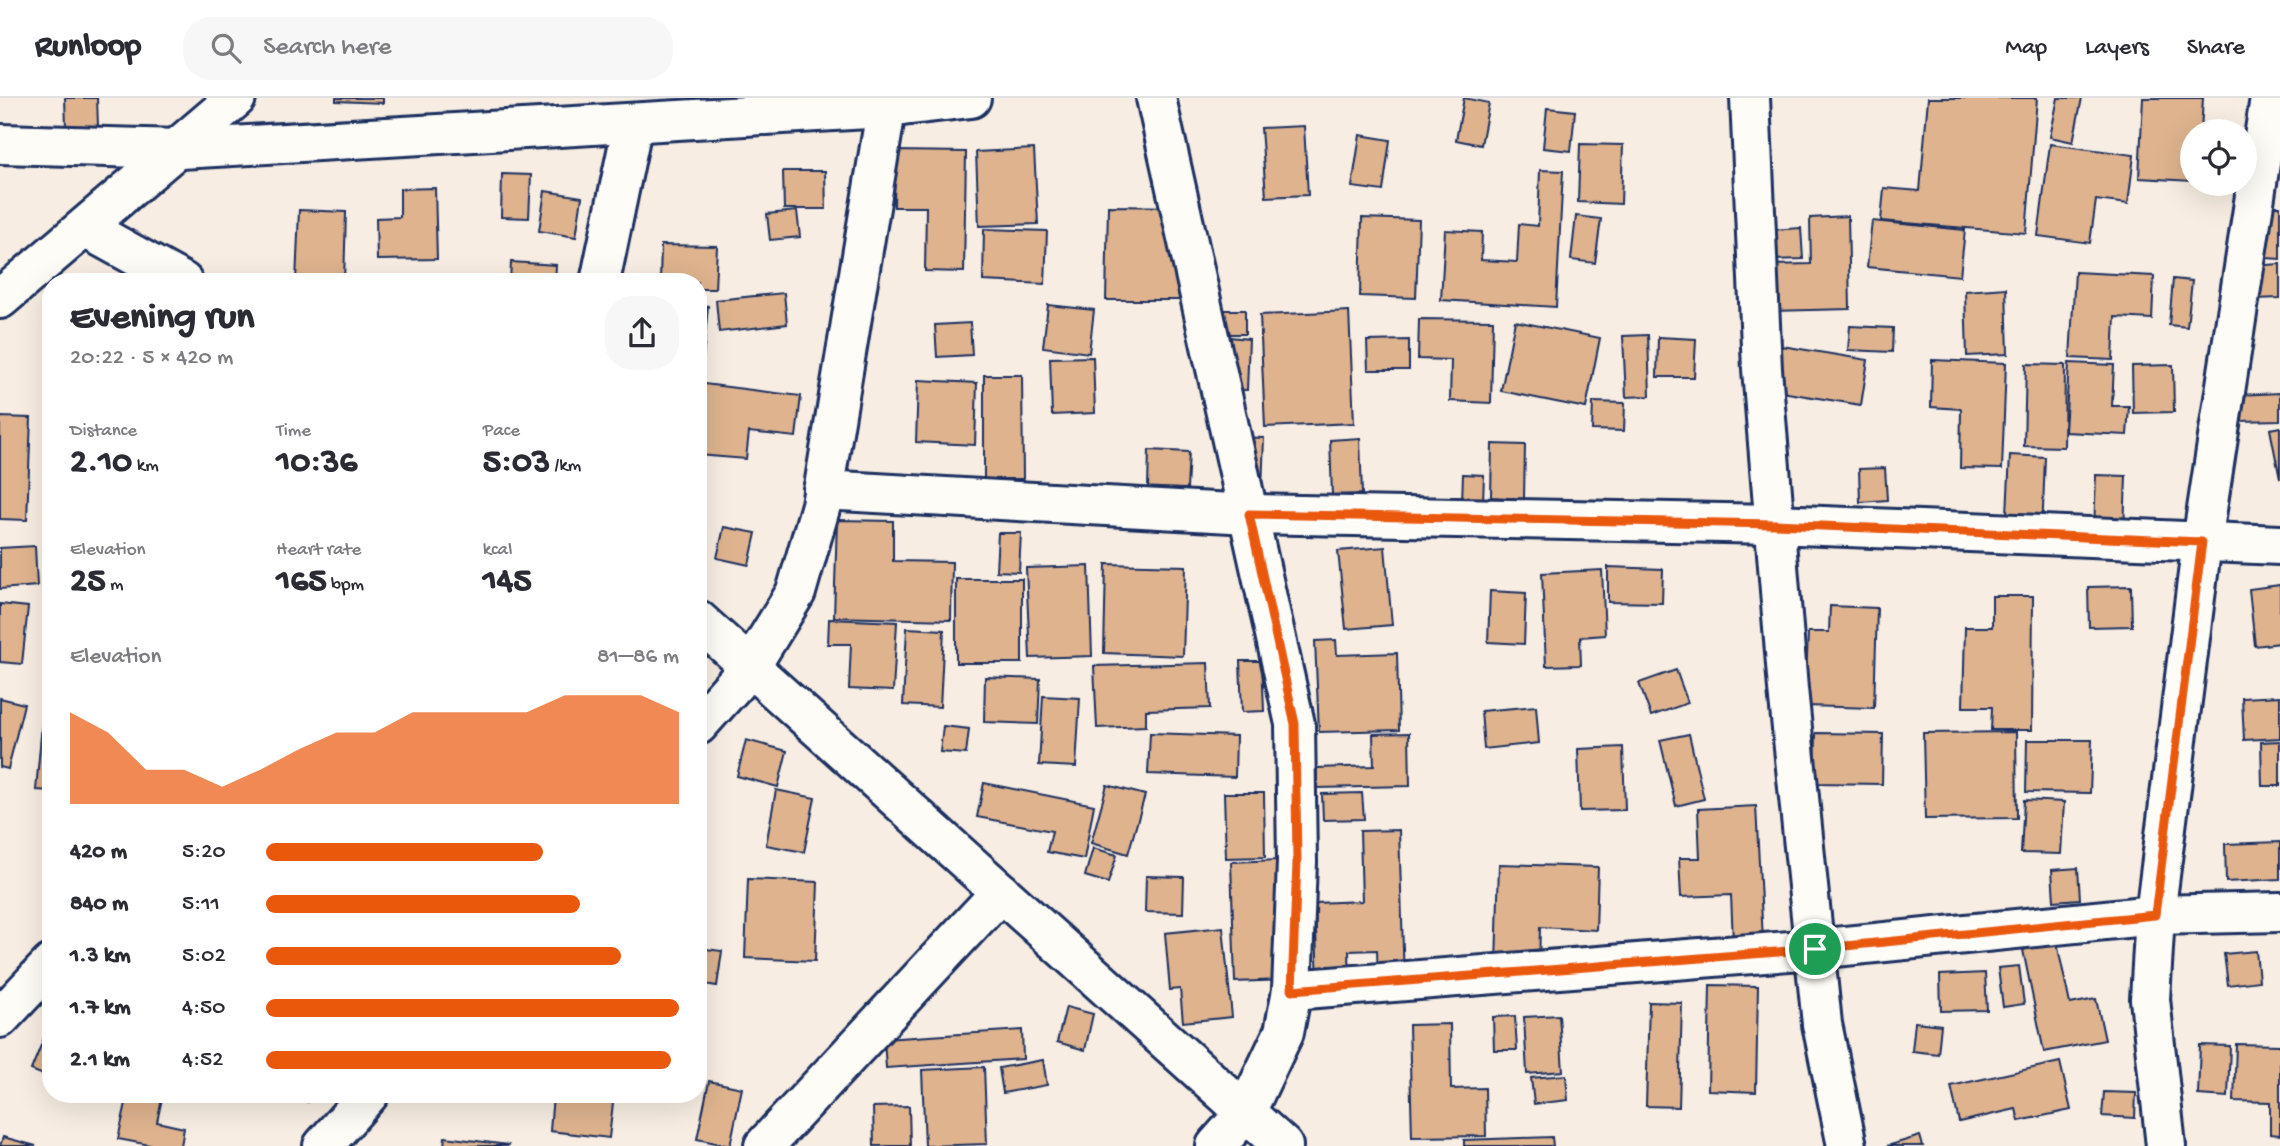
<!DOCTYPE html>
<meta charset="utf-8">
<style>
:root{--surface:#fff;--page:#f7f7f7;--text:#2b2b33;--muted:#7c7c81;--line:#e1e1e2;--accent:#ea580c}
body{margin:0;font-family:"Gochi Hand",sans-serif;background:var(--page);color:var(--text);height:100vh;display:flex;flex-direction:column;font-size:26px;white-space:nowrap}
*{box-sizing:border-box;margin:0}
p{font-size:23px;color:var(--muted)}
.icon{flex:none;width:38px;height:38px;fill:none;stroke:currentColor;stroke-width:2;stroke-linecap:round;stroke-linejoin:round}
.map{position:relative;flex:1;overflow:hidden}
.panel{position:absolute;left:42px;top:175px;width:665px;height:830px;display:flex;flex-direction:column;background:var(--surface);border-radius:28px;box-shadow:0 7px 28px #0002}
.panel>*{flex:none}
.fabs{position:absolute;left:2180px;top:21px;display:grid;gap:14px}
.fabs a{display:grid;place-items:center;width:77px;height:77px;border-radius:50%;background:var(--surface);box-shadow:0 7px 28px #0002;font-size:35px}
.pin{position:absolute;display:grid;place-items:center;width:60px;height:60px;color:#fff;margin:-30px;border:4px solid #fff;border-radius:50%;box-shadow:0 2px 7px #0007}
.round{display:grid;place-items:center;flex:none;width:74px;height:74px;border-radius:28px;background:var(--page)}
.summary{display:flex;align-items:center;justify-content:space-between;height:119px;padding:0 28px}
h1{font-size:38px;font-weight:700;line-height:52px}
.figures{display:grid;grid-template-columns:repeat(3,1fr);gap:10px;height:119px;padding:7px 28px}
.figures div{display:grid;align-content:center}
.figures b{font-size:35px;font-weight:700}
.figures small{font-size:19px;font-weight:400}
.figures p{font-size:19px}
.chart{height:196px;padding:14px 28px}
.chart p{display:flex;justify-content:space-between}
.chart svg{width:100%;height:126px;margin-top:7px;fill:var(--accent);opacity:.7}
ul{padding:0 28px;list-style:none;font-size:23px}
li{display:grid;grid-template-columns:112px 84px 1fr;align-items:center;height:52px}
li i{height:18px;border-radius:9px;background:var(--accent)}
header{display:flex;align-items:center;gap:42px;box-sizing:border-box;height:98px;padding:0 35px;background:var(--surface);border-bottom:2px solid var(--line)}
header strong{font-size:33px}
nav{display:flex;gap:38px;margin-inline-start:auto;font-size:24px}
.search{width:490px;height:63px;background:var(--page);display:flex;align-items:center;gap:18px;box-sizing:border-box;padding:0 24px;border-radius:28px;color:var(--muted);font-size:26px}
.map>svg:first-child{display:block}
.building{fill:#deb38e;stroke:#1b2f5e;stroke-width:2}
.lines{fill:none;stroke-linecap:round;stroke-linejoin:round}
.street-casing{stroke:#1b2f5e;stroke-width:44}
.secondary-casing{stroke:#1b2f5e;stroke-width:44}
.street{stroke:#fdfcf7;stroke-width:38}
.secondary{stroke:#fdfcf7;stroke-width:38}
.route-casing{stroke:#fff;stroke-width:14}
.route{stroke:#ea580c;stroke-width:9}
</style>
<header>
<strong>Runloop</strong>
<div class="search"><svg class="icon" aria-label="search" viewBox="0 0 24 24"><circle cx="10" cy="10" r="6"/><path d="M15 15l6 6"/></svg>Search here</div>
<nav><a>Map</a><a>Layers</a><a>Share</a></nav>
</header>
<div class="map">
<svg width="2280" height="1048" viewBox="0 0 2280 1048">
<rect width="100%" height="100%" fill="#f7ede2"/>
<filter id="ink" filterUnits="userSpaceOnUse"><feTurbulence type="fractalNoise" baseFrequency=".0143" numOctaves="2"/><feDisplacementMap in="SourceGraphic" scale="14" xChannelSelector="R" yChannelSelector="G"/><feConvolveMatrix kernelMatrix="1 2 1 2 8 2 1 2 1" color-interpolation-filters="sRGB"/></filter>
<g filter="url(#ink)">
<g class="building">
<path d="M65 0H97L98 28 66 29Z"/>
<path d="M336 0H383V5L336 3Z"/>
<path d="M1464 0 1489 5 1481 47 1456 42Z"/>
<path d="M1928 0H2037L2026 135 1881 123 1884 90 1920 93Z"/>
<path d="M2058 0H2082L2073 44 2050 39Z"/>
<path d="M2143 0H2203L2201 33H2193V83L2139 80Z"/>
<path d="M1547 10 1575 13 1571 53 1543 50Z"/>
<path d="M1304 28 1308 97 1266 99 1261 30Z"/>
<path d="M1360 37 1390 42 1383 93 1352 89Z"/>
<path d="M1580 46 1623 47 1621 106 1578 104Z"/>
<path d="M2050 46 2134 57 2128 106 2096 102 2090 145 2038 138Z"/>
<path d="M1034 51 1038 126 979 128 976 54Z"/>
<path d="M895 53 966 54 964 174 925 173 926 109H894Z"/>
<path d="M1540 72 1563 73 1556 209 1441 202 1445 132 1482 134 1481 162 1517 164 1519 126 1538 128Z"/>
<path d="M783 73H825L826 111H784Z"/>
<path d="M502 76 531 77 529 120 501 119Z"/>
<path d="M435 90 437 161 377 162 376 120 400 119V91Z"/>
<path d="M545 93 582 99 576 139 539 133Z"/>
<path d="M1108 108 1183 109 1182 202H1106Z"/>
<path d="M2269 108H2280V161L2266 160Z"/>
<path d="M299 112 346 114 344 184H296Z"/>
<path d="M797 113 800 139 770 142 767 116Z"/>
<path d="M1576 118 1601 121 1595 165 1571 162Z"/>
<path d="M1848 118 1850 211 1772 213 1770 167 1811 166 1810 120Z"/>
<path d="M1362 120 1419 122 1416 200 1360 198Z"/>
<path d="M1872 123 1965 132 1960 178 1867 169Z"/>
<path d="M1801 130 1803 161 1770 162 1768 132Z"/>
<path d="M984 131 1047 133 1045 186 983 183Z"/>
<path d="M661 147 717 148 715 191H698V184H660Z"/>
<path d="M511 164 556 167 555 184H510Z"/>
<path d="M2280 166V200L2255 201 2253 168Z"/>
<path d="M2075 174 2154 178 2152 221 2115 219 2113 262 2070 260Z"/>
<path d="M2173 181 2192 183 2187 229 2169 227Z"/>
<path d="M2006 190 2008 256 1967 258 1965 193Z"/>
<path d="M784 195 787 226 719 234 716 202Z"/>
<path d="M698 207 708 208 702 272 698 271Z"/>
<path d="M1048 207 1094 212 1089 255 1043 249Z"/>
<path d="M1221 212H1245V236H1220Z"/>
<path d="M1349 213 1354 325 1265 329 1260 217Z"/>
<path d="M1419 221 1493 222 1491 305 1450 303 1451 262 1418 261Z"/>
<path d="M1515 223 1600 240 1586 310 1501 293Z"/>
<path d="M970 225 972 257 937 259 935 227Z"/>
<path d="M1850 228 1893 230 1892 254 1848 252Z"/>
<path d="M1648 237 1650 298 1626 299 1623 238Z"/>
<path d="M1219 238 1249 241 1247 292 1216 291Z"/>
<path d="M1658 239 1696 241 1694 279H1657Z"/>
<path d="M1409 242V272H1368L1367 243Z"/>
<path d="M1782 248 1868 262 1861 307 1775 293Z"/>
<path d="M1093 259 1095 315 1052 317 1050 260Z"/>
<path d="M1932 262 2006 265 2002 371 1960 370 1961 311 1931 309Z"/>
<path d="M2069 265 2114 267 2112 308H2129L2127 337 2065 334Z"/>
<path d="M2026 266 2065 267 2064 349 2024 348Z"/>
<path d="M2173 267 2174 314 2133 315 2132 268Z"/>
<path d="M984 277H1022L1023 381H984Z"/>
<path d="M918 282 977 285 975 347 916 344Z"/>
<path d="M704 286 801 298 796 339 749 334 746 361 698 357Z"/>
<path d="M2280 295V322L2239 323 2237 297Z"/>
<path d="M1593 304 1625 305 1624 333 1592 332Z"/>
<path d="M0 319 31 320 27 422 0 421Z"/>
<path d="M2280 329V381L2270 331Z"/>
<path d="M1235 339 1264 340 1262 392Z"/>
<path d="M1360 340 1362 396 1332 397 1330 342Z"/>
<path d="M1492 346 1525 347 1524 401 1491 399Z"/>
<path d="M1149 352 1189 354 1187 391 1148 390Z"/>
<path d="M2010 357 2045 359 2042 437 2006 435Z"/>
<path d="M1885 370 1887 402 1860 404 1859 371Z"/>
<path d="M1463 376 1484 377 1483 404H1462Z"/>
<path d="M2096 377 2126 378 2124 434 2094 433Z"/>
<path d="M837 422 893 423V463L952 464 951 522 834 519Z"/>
<path d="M724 429 756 435 749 467 717 460Z"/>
<path d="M998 435H1021L1019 474 996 473Z"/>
<path d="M35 448 37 488 0 491V450Z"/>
<path d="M1385 449 1392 527 1346 531 1338 453Z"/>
<path d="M1106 466 1186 468 1183 558 1104 555Z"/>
<path d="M1089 468 1092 558 1030 560 1026 470Z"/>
<path d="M1608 469 1663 471 1662 505 1608 504Z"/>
<path d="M1602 472 1605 537 1580 539 1581 567 1546 568 1542 475Z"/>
<rect x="956" y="481" width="66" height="84"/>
<path d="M2280 487V545L2255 548 2249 491Z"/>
<path d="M2131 488 2132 528 2089 529 2088 489Z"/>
<path d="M1490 493 1526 495 1524 546 1488 544Z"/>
<path d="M1992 498H2033L2032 632H1991L1992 609H1963L1965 529H1992Z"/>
<path d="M0 506 28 509 22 566 0 564Z"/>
<path d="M1830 508 1877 510 1874 610 1805 608 1808 534H1829Z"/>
<path d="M829 521 897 524 893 593 849 591 851 546H828Z"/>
<path d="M907 530 944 532 940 609 903 607Z"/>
<path d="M1336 542 1337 557 1397 555 1399 632 1319 634 1315 543Z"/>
<path d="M1240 563H1262L1264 613 1242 614Z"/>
<path d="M1208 565 1210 610 1146 612V628L1097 630 1094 568Z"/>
<path d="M1676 572 1688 605 1651 618 1639 585Z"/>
<path d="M985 579 1040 581 1038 626 984 624Z"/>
<path d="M1043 598 1080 600 1076 669 1039 667Z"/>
<path d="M2280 598V640L2244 642 2242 600Z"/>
<path d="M0 600 24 606 8 671 0 669Z"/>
<path d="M1536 608 1539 645 1484 651 1481 613Z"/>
<path d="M43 615 51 616V693L36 692Z"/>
<path d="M943 628 969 631 966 656 940 654Z"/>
<path d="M2016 634 2017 720 1925 721 1923 635Z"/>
<path d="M1150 635 1236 638 1235 679 1148 676Z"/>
<path d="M1409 635 1410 688 1317 690V670L1374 668 1373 636Z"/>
<path d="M1816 635 1883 636 1882 686 1815 685Z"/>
<path d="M1689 636 1704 701 1676 708 1660 642Z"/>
<path d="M746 642 787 653 778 689 737 678Z"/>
<path d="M2027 642H2092L2090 695 2026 694Z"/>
<path d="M2280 643V688H2262L2261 644Z"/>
<path d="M1623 649 1625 712 1580 713 1578 651Z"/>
<path d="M984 685 1094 707 1084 761 1047 754 1052 733 977 719Z"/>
<path d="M1107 687 1145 697 1128 756 1091 745Z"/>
<path d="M776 692 815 700 804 754 766 747Z"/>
<path d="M1224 695H1264L1265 759 1226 760Z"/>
<path d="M1362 695 1364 721 1323 722 1322 696Z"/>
<path d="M2024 702 2064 704 2061 756 2021 755Z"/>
<path d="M1756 708 1763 842 1733 844 1731 797 1681 799 1679 760H1700L1698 711Z"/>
<path d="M1399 732 1404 881 1378 882 1377 852 1349 853 1350 885 1318 886 1315 805 1362 803 1360 733Z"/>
<path d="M2280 744V781L2226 784 2225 746Z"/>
<path d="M1093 750 1117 757 1108 785 1085 778Z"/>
<path d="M1280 762 1283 882 1235 884 1231 764Z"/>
<path d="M1499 766 1598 769 1596 832 1540 829 1539 868 1496 867Z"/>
<path d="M2078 770 2080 801 2054 803 2052 772Z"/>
<path d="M1146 778 1184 779 1183 815 1145 814Z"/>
<path d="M748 781 818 784 815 863 745 860Z"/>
<path d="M1223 829 1232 919 1183 924 1180 891 1170 892 1165 835Z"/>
<path d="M2057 845 2070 906 2096 901 2105 942 2044 954 2023 852Z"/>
<path d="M698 850 722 853 717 888 698 885Z"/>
<path d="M2256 853 2259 883 2228 887 2224 856Z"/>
<path d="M2019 868 2024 906 2003 909 1998 870Z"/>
<path d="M1985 875 1987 912 1941 913 1940 877Z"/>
<path d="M1710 887 1758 888 1756 994 1708 992Z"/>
<path d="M1649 904 1682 905 1679 1009 1646 1008Z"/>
<path d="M1066 909 1093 916 1085 952 1057 944Z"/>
<path d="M1559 917 1563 973 1527 976 1524 919Z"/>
<path d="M1515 918 1517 952H1494L1493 919Z"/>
<path d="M1915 924 1941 927 1938 956 1912 953Z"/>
<path d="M1450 926 1451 991 1485 990 1486 1038 1412 1039 1409 927Z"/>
<path d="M48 930 51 931V980L31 972Z"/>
<path d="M1022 932 1023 961 886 970 884 941Z"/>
<path d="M2236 946 2280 947V1037L2270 1036V1004L2234 1003Z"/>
<path d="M2200 947 2230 948 2228 999 2198 997Z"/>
<path d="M1043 962 1047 987 1003 995 999 970Z"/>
<path d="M2060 964 2071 1012 2019 1023 2016 1011 1959 1024 1951 988Z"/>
<path d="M984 969 987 1046 925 1048 922 972Z"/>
<path d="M1566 977 1568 1002 1534 1006 1531 980Z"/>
<path d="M709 983 742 990 730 1048 697 1041Z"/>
<path d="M2104 994 2136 995 2135 1020 2102 1018Z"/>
<path d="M128 996 162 1000 157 1024 184 1030 181 1048H155L118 1041Z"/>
<path d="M285 996H311L308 1004Z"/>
<path d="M574 996H614L609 1040 550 1033 553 997 574 999Z"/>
<path d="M909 1008 910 1048H874L873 1009Z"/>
<path d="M1920 1038 1923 1048H1887Z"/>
<path d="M3 1039 36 1048H0Z"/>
<path d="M445 1039 508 1047 507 1048H444Z"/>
<path d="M1552 1039 1553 1048H1464V1042Z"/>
</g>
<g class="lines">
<defs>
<g id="street">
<path d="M1156 0 1295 626 1297 764 1292 892 1284 934 1246 1014 1216 1048"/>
<path d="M1750 0 1762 271 1788 591 1822 926 1847 1048"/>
<path d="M0 46 180 51 885 10 971 0"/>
<path d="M85 130 183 184"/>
<path d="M600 184 633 25"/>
<path d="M823 392 1249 416 1775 426 2280 447"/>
<path d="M698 522 1283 1048"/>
<path d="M698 627 750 569 796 494 821 407 888 0"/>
<path d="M1292 892 1815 851 2155 817 2280 814"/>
<path d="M0 920 51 866"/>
<path d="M323 1048 369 996"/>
<path d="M764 1048 1001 794"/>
<path d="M2166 1048 2150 901 2155 817 2202 444 2270 0"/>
</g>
<path id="secondary" d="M0 201 236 0"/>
</defs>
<use href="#street" class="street-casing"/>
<use href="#secondary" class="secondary-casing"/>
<use href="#street" class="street"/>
<use href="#secondary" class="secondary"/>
</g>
</g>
<g class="lines" filter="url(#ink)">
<defs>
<path id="route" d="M1249 416 1775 426 2202 444 2155 817 1815 851 1292 892 1297 764 1295 626Z"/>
</defs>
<use href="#route" class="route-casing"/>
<use href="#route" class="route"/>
</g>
</svg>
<div class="fabs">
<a><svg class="icon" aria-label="locate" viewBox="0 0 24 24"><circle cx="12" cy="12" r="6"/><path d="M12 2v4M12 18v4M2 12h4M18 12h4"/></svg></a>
</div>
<div class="pin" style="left:1815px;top:851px;background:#1e9e55"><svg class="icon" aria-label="arrive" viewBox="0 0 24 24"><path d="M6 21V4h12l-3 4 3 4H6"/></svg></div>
<section class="panel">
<div class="summary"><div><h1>Evening run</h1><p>20:22 · 5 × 420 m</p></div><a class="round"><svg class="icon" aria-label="share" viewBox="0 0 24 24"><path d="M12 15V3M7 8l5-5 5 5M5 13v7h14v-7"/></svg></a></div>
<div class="figures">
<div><p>Distance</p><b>2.10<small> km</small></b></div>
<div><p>Time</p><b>10:36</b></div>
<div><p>Pace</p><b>5:03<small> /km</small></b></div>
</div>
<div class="figures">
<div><p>Elevation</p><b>25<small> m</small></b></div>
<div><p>Heart rate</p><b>165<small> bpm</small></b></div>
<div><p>kcal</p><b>145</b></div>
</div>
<div class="chart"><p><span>Elevation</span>81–86 m</p>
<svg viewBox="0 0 160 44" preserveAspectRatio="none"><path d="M0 44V12L10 19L20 32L30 32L40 38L50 32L60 25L70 19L80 19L90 12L100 12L110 12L120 12L130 6L140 6L150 6L160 12V44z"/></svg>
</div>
<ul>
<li><b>420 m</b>5:20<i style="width:67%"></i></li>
<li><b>840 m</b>5:11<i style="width:76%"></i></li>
<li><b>1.3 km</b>5:02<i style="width:86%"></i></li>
<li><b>1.7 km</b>4:50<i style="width:100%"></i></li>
<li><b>2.1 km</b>4:52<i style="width:98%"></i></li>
</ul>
</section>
</div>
